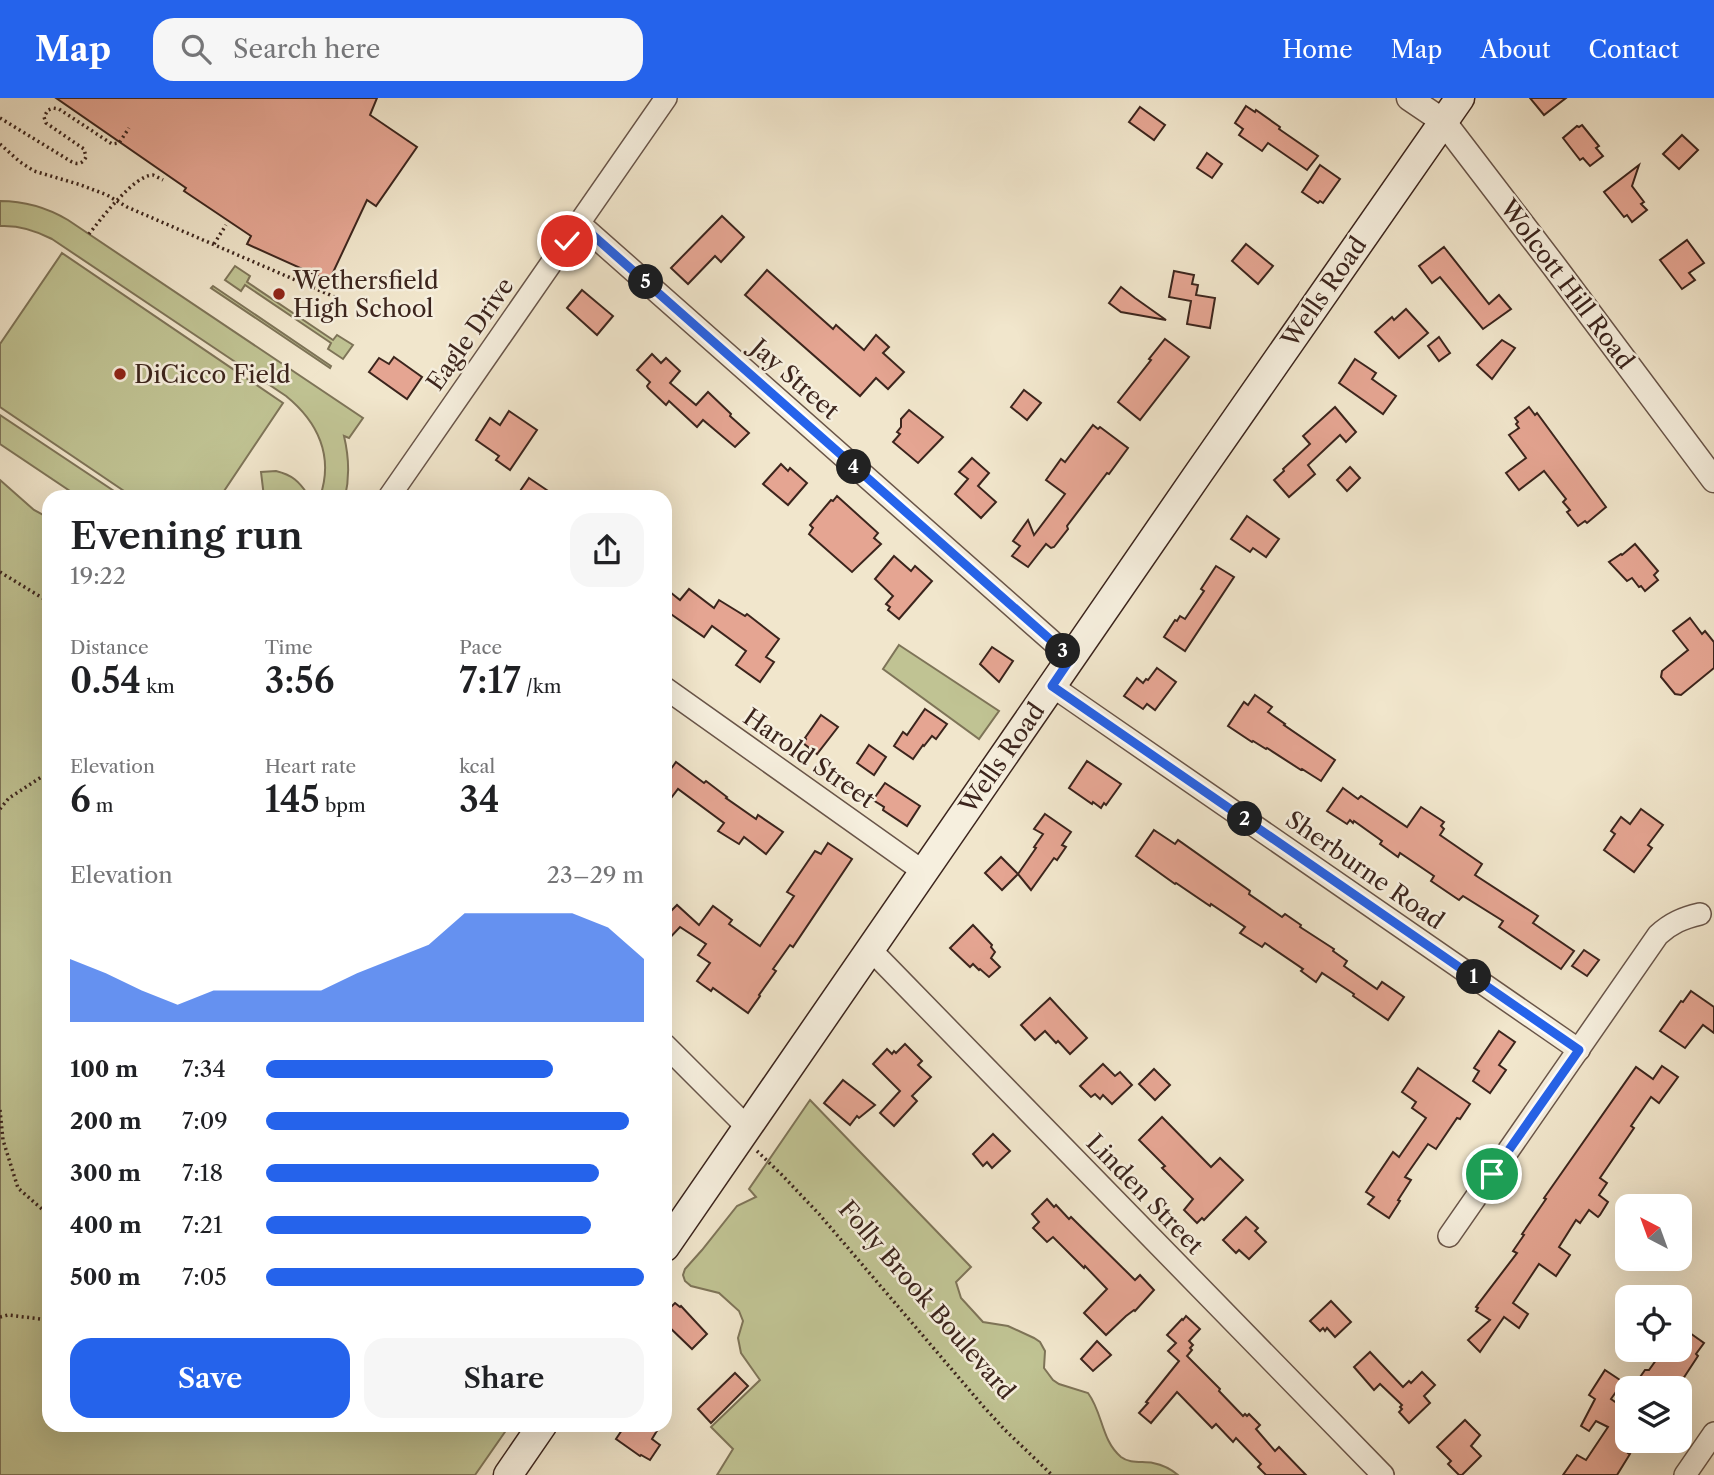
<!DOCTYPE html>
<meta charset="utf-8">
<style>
:root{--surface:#fff;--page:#f6f6f6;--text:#202124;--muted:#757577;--accent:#2563eb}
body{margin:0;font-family:"Libre Caslon Text",serif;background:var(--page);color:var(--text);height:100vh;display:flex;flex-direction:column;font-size:26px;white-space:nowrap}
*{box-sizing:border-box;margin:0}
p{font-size:23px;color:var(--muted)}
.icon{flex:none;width:38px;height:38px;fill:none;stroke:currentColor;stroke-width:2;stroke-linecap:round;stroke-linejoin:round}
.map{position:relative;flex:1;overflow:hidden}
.details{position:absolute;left:42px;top:392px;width:630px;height:942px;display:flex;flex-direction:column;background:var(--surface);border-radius:21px;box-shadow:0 7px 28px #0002}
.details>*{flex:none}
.needle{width:46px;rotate:319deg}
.fabs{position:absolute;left:1615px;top:1096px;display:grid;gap:14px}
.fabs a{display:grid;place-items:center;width:77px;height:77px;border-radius:14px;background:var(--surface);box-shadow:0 7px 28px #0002;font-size:35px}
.pin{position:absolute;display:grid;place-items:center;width:60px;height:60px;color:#fff;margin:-30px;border:4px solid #fff;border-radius:50%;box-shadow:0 2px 7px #0007}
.km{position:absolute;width:35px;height:35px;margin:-18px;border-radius:50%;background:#222;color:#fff;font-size:19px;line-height:35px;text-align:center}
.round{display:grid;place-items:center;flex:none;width:74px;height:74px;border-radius:21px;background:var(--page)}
.headline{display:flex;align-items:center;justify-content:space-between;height:119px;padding:0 28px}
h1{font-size:38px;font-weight:600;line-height:52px}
.metrics{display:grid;grid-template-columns:repeat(3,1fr);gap:10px;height:119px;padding:7px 28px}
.metrics div{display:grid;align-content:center}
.metrics b{font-size:35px;font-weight:600}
.metrics small{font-size:19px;font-weight:400}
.metrics p{font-size:19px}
.chart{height:196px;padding:14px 28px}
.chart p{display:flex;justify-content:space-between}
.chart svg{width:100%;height:126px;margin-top:7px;fill:var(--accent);opacity:.7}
.cta{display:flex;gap:14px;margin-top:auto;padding:14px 28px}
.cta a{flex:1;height:80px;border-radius:21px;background:var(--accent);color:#fff;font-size:28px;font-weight:600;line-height:80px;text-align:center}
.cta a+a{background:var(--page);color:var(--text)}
ul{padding:0 28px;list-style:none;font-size:23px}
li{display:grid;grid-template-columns:112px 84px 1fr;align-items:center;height:52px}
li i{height:18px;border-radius:9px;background:var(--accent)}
header{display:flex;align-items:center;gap:42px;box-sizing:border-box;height:98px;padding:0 35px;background:var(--accent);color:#fff}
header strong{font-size:33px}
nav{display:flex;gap:38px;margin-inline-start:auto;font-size:24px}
.search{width:490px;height:63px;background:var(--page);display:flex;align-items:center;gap:18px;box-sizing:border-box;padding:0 24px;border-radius:21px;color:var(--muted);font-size:26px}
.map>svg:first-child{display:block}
.green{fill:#c0c393;stroke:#7e7458;stroke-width:2}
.building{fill:#e5a592;stroke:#3c251d;stroke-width:2}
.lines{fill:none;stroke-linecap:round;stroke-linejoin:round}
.minor-casing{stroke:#695549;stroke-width:24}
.tertiary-casing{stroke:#695549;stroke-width:27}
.secondary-casing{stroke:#3c251d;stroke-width:31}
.path{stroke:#3c251d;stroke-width:3.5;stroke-dasharray:2 3.5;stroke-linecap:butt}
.minor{stroke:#f6efde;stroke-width:21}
.tertiary{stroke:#f6efde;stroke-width:24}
.secondary{stroke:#f6efde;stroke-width:28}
.route-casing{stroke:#fff;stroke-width:14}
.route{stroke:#2563eb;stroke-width:9}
.poi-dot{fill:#8f2418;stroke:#f6efde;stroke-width:2.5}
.labels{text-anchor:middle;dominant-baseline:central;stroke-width:5;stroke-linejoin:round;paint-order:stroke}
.poi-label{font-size:24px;fill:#3c251d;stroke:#f6efde;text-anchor:start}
.street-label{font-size:24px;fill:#3c251d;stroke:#f6efde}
</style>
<header>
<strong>Map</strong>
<div class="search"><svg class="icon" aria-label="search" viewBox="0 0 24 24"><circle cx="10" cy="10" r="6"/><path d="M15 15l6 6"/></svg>Search here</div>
<nav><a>Home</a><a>Map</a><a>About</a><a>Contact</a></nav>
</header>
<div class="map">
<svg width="1714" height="1377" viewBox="0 0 1714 1377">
<rect width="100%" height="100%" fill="#f1e6cc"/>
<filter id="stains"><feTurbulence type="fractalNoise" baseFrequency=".00286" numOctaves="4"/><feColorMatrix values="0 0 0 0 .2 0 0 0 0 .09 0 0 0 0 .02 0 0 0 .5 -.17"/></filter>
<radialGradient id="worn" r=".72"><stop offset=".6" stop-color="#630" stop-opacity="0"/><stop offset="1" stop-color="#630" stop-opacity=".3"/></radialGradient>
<g class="green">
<path d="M0 103C25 103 46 109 68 122L363 320 349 340 344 338C349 359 350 378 345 399H320C334 358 318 324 286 298L52 141C35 132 19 127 0 128Z"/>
<path d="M62 155 283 305 220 399H133L0 309V246Z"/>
<path d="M235 168 250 178 247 184 333 242 337 237 353 247 343 261 328 251 331 245 245 187 241 193 225 182Z"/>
<path d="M213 188 331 268 330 270 211 190Z"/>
<path d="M0 317 123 399H79L0 346Z"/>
<path d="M276 373C292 377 299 383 308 397L305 399H264L261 374Z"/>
<path d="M0 382 34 412 49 420V1326L502 1327 507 1331 475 1377H0Z"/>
<path d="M899 547 999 613 979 641 883 571Z"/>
<path d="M810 1002 971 1169 956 1184 961 1200 983 1224 1008 1228 1034 1240 1040 1244 1045 1253 1044 1270 1053 1282 1059 1286 1088 1295C1103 1315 1101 1342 1121 1359 1130 1366 1143 1363 1153 1365 1163 1367 1171 1371 1178 1377H717L733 1351 711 1329 760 1282 741 1255 738 1240 743 1223 739 1213 719 1195 691 1188 685 1183 683 1177 685 1171 702 1152 737 1108 756 1099 749 1091Z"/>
</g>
<g class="building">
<path d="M56 0H377L370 17 417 49 376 108 367 102 329 183 247 146 251 138 184 93 186 90Z"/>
<path d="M1530 0H1566L1544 17Z"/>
<path d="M1246 8 1255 14 1256 12 1280 29 1279 31 1318 58 1307 72 1268 45 1262 53 1239 37 1243 31 1235 25Z"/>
<path d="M1140 9 1165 27 1154 42 1129 24Z"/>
<path d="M1582 27 1599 48 1596 50 1603 58 1590 68 1583 60 1580 62 1563 40 1577 28 1579 29Z"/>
<path d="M1682 37 1698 52 1679 71 1663 56Z"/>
<path d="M1207 55 1222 66 1212 80 1197 70Z"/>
<path d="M1320 67 1340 81 1323 105 1320 103 1318 105 1302 94Z"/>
<path d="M1639 67 1632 88 1644 104 1641 106 1647 112 1632 124 1627 117 1624 119 1604 94Z"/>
<path d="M722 118 744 139 721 164 715 158 688 186 671 170Z"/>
<path d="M1687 142 1704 165 1689 175 1695 182 1682 191 1660 162Z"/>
<path d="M1246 146 1273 168 1258 186 1232 163Z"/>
<path d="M1444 149 1489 206 1499 197 1511 211 1483 231 1440 179 1432 185 1419 168Z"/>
<path d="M767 172 833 231 836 227 864 252 876 237 889 249 883 255 904 274 888 291 876 280 860 298 745 197Z"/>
<path d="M1174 173 1194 177 1192 186 1198 187 1196 197 1215 200 1210 230 1187 226 1191 203 1169 199Z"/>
<path d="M1121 189 1135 200 1166 222 1121 214 1109 205Z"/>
<path d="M582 192 613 218 597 237 567 210Z"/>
<path d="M1406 211 1428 235 1399 260 1375 234 1392 219 1394 222Z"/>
<path d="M1439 239 1450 255 1439 263 1428 248Z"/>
<path d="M1165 241 1189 259 1140 322 1118 304 1151 262 1149 261Z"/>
<path d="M1502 242 1515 250 1492 281 1477 267Z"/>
<path d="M652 256 661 265 666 260 680 273 670 285 696 307 708 294 731 316 730 318 749 335 735 349 703 322 697 329 669 303 666 307 648 290 647 288 650 284 637 272Z"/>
<path d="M394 259 422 279 407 301 369 274 379 260 389 266Z"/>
<path d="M1355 261 1376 275 1372 281 1396 298 1383 316 1339 285Z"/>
<path d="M1024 292 1041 305 1027 322 1011 309Z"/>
<path d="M1335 309 1356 334 1346 344 1340 337 1308 367 1315 376 1289 399 1274 382 1284 373 1283 371 1310 346 1303 338Z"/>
<path d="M1529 309 1535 317 1537 315 1606 409 1587 425 1585 423 1578 428 1567 414 1570 412 1563 404 1566 401 1544 373 1519 392 1506 375 1526 360 1509 337 1519 330 1516 326 1518 324 1515 320Z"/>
<path d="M909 312 943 339 918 365 893 344 900 336 897 334 901 329V321Z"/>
<path d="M509 313 537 332 510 372 496 362 499 358 476 342 490 320 500 327Z"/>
<path d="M1093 327 1098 331 1100 329 1128 350 1109 376 1107 375 1067 428 1068 431 1054 449 1051 450 1046 446 1028 469 1012 458 1020 448 1013 443 1028 422 1034 437 1065 396 1046 382 1061 361 1065 364Z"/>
<path d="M972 360 989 375 978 388 996 404 981 420 955 396 968 381 959 374Z"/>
<path d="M781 366 788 373 790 370 807 385 788 407 763 386Z"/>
<path d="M1350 369 1360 380 1347 393 1337 382Z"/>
<path d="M529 380 557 399H516Z"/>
<path d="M837 398 878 435 874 440 881 446 852 474 809 436 813 430 810 427 831 402 833 403Z"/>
<path d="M1247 418 1279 441 1266 459 1253 450 1250 454 1231 441Z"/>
<path d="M1635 446 1658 473 1654 477 1658 482 1645 493 1641 488 1639 489 1632 480 1627 483 1609 464 1621 456 1622 457Z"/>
<path d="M894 458 911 473 915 468 932 483 899 521 888 512 890 509 886 506 893 498 875 481Z"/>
<path d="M1216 468 1234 479 1185 553 1164 539 1175 522 1177 523 1180 518 1185 521 1204 493 1201 491Z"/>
<path d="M665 490 680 502 689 491 714 510 719 502 745 518 747 516 779 541 766 559 774 564 760 584 736 567 746 553 712 528 704 539 665 512Z"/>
<path d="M1690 520 1702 536 1705 533 1714 544V570L1681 597 1675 596 1661 579 1662 573 1688 552 1673 533Z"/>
<path d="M992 549 1013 563 999 584 980 566Z"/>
<path d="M1157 570 1176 584 1155 612 1147 606 1143 611 1124 598 1137 580 1143 585 1146 581 1148 582Z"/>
<path d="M1255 597 1272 609 1268 614 1285 626 1284 627 1335 662 1321 683 1302 671 1301 672 1267 650 1266 651 1253 643 1252 644 1228 628 1244 604 1248 607Z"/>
<path d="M925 611 947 626 936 641 932 638 924 648 923 647 913 661 894 648 903 634 907 637Z"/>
<path d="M821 617 838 629 817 656 803 645 806 641 805 640Z"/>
<path d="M869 647 886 659 874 677 857 665Z"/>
<path d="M1087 663 1121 686 1106 707 1104 705 1101 710 1093 704 1092 706 1069 690Z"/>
<path d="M676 664 704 685 706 683 727 699 726 700 756 721 758 717 783 734 766 756 744 739 739 746 718 733 724 725 678 691 665 708V679Z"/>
<path d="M885 685 920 708 907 728 883 712 884 709 873 702Z"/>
<path d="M1343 690 1358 701 1361 698 1407 729 1421 709 1444 724 1441 728 1444 731 1440 737 1482 766 1475 777 1538 818 1533 825 1574 853 1561 871 1499 829 1503 823 1463 798 1459 802 1431 783 1434 778 1400 755 1398 759 1380 746 1382 743 1354 723 1353 725 1350 722 1347 726 1327 713Z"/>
<path d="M1641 711 1663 727 1648 747 1652 750 1634 774 1604 752 1615 736 1611 733 1621 719 1630 726Z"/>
<path d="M1045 716 1071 734 1062 747 1066 749 1057 762 1054 760 1031 792 1018 776 1002 792 985 775 1001 759 1018 776 1036 750 1034 749 1043 736 1034 731Z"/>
<path d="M1154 732 1175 746 1178 742 1250 793 1249 796 1282 819 1285 816 1301 827 1300 829 1334 851 1333 853 1347 863 1344 868 1377 891 1382 884 1404 899 1388 922 1353 898 1354 896 1322 875 1316 884 1301 873 1303 871 1265 845 1262 849 1240 835 1245 829 1211 806 1210 808 1176 785 1175 786 1136 758Z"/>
<path d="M828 745 852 761 793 849 790 847 773 871 776 873 759 897 760 898 748 915 713 890 711 893 697 883 710 865 698 857 706 846 680 829 665 845V819L677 807 699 827 713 808 732 822 729 826 760 848 794 798 787 794 815 753 821 756Z"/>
<path d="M973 827 992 847 991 849 995 854 991 860 1000 869 989 879 980 871 979 872 973 866 970 869 950 850Z"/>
<path d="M1584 852 1599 862 1587 878 1572 868Z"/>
<path d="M1691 893 1714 909V935L1703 927 1685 950 1660 933 1681 903 1683 904Z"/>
<path d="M1050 900 1087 940 1070 956 1058 943 1056 945 1045 933 1035 942 1021 927Z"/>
<path d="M1499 933 1515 944 1499 967 1506 972 1490 995 1473 983 1479 973 1474 970Z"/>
<path d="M905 946 922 963 918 967 931 979 912 998 917 1003 894 1028 880 1015 900 993 873 966 887 951 892 956 894 953 896 955Z"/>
<path d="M1103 966 1115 978 1120 974 1132 987 1112 1006 1103 997 1100 1001 1095 996 1091 999 1080 988Z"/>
<path d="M1662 968 1678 979 1659 1005 1651 999 1631 1028 1634 1030 1600 1080 1607 1085 1599 1097 1608 1104 1600 1117 1598 1119 1589 1112 1580 1125 1576 1122 1559 1149 1570 1157 1556 1178 1539 1166 1513 1205 1528 1216 1519 1230 1504 1219 1480 1254 1468 1242 1490 1222 1476 1213 1478 1210 1476 1209 1517 1155 1513 1153 1524 1137 1522 1136 1546 1101 1544 1100 1636 969 1653 981Z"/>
<path d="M1418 970 1470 1006 1460 1021 1457 1020 1436 1051 1428 1046 1405 1079 1411 1082 1398 1102 1400 1103 1389 1120 1368 1106 1374 1099 1366 1094 1393 1054 1399 1059 1426 1020 1412 1010 1416 1004 1402 994Z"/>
<path d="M1154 971 1170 987 1155 1002 1139 986Z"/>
<path d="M843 982 875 1007 859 1020 857 1018 850 1027 824 1005Z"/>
<path d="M1162 1019 1211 1069 1220 1060 1243 1082 1204 1122 1202 1120 1197 1125 1184 1112 1193 1101 1162 1070 1165 1068 1139 1042Z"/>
<path d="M993 1036 1010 1053 992 1070 987 1064 983 1068 973 1056Z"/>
<path d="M1047 1101 1054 1109 1056 1107 1069 1121 1071 1119 1135 1182 1140 1177 1154 1192 1135 1213 1134 1212 1126 1218 1106 1237 1084 1215 1107 1191 1085 1168 1084 1170 1053 1139 1047 1144 1033 1130 1039 1124 1032 1116Z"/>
<path d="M1246 1119 1258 1130 1255 1133 1266 1144 1249 1161 1239 1152 1236 1155 1223 1142Z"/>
<path d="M1331 1203 1351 1224 1335 1239 1327 1230 1325 1233 1323 1230 1320 1233 1310 1223Z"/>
<path d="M675 1205 680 1209 681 1208 707 1236 692 1251 665 1225V1215Z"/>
<path d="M1186 1218 1200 1231 1189 1243 1193 1247 1190 1250 1192 1252 1187 1258 1220 1291 1219 1293 1243 1318 1245 1316 1247 1318 1249 1316 1260 1327 1256 1331 1275 1353 1279 1349 1306 1377H1266L1258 1369 1261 1366 1236 1340 1233 1344 1216 1326 1212 1330 1177 1294 1151 1325 1139 1315 1148 1305 1146 1304 1179 1263 1168 1253 1176 1245 1167 1237 1182 1221 1183 1222Z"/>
<path d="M1680 1228 1704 1245 1696 1256 1698 1258 1677 1290H1649L1638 1282 1645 1272H1649L1664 1251H1680Z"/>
<path d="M1097 1243 1111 1257 1093 1273 1081 1261Z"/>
<path d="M1370 1254 1403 1289 1409 1283 1411 1285 1422 1274 1435 1287 1424 1298 1430 1305 1409 1325 1399 1314 1402 1311 1400 1309 1402 1307 1380 1286 1374 1292 1354 1269Z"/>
<path d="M1605 1272 1623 1284 1611 1301 1628 1313V1344L1633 1347 1628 1355 1630 1356 1617 1377H1563L1577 1357 1586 1362 1608 1329 1596 1323 1589 1333 1581 1328 1595 1301 1589 1297Z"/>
<path d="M735 1275 748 1288 711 1325 698 1311Z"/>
<path d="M1465 1322 1480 1337 1471 1348 1481 1358 1462 1377H1459L1448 1366 1451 1363 1437 1349Z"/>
<path d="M626 1326H661L652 1341 660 1347 650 1362 641 1357 640 1358 616 1341Z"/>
</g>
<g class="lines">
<defs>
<g id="minor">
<path d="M579 125 1071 560"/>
<path d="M389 399 666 0"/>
<path d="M1052 588 1579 952"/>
<path d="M665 590 924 774"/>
<path d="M870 851 1383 1377"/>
<path d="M665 947 747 1029"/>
<path d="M1449 1138 1658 837C1671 825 1683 820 1700 816"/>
<path d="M1685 1377 1714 1335"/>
</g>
<path id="tertiary" d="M1409 0 1443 23 1554 168 1714 382"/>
<g id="secondary">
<path d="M665 1149 1198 376 1460 0"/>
<path d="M508 1377 543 1326"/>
</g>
</defs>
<use href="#minor" class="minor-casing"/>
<use href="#tertiary" class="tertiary-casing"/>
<use href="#secondary" class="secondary-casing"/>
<g class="path">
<path d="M0 20 72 64C78 67 83 65 86 59L84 51 46 25 44 19 48 12 53 10 59 11 112 46 119 45 129 30"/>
<path d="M0 46 20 64 34 73 81 87 107 97 127 109 337 200"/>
<path d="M89 136C101 121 134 77 153 77L163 82"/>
<path d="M214 146 226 127"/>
<path d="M0 474 49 504"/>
<path d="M0 711 9 700 49 674"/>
<path d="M0 1012 3 1042 18 1090 43 1112 49 1122"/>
<path d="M757 1053 782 1077 819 1116 983 1308 1005 1332 1052 1377"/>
<path d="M0 1219 8 1217 49 1222"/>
</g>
<use href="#minor" class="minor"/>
<use href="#tertiary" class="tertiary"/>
<use href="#secondary" class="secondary"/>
</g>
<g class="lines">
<defs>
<path id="route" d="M567 143 579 125 1071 560 1052 588 1579 952 1492 1076"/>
</defs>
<use href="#route" class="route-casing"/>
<use href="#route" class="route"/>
</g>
<g class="poi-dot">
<circle cx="279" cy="196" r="7"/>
<circle cx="120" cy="276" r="7"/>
</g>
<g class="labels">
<g class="poi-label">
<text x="293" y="182">Wethersfield<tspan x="293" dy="28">High School</tspan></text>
<text x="134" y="276">DiCicco Field</text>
</g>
<g class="street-label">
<text transform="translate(1567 186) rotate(53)">Wolcott Hill Road</text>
<text transform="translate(1324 194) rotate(-55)">Wells Road</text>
<text transform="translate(470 236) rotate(-55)">Eagle Drive</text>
<text transform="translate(795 281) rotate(41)">Jay Street</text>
<text transform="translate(809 660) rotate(35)">Harold Street</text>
<text transform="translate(1002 660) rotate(-55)">Wells Road</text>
<text transform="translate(1365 772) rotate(35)">Sherburne Road</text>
<text transform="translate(1145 1096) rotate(46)">Linden Street</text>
<text transform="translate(927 1202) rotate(49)">Folly Brook Boulevard</text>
</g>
</g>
<rect width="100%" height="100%" filter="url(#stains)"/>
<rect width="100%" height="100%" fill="url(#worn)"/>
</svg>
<div class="fabs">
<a><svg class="needle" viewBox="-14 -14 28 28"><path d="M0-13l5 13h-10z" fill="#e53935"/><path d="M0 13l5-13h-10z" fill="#757577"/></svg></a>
<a><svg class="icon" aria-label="locate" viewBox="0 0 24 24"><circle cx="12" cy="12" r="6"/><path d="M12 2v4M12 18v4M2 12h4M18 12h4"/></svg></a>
<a><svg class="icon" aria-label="layers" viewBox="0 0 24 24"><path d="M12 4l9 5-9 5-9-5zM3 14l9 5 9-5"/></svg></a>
</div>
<div class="pin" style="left:1492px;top:1076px;background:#1e9e55"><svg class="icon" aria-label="arrive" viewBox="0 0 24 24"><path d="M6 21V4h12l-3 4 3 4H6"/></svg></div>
<div class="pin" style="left:567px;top:143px;background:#d93025"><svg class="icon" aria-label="check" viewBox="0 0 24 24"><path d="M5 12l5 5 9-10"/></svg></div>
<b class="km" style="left:1474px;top:879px">1</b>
<b class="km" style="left:1245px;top:721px">2</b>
<b class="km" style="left:1063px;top:553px">3</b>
<b class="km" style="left:854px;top:369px">4</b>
<b class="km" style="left:646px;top:184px">5</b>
<section class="details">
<div class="headline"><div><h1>Evening run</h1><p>19:22</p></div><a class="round"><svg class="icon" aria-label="share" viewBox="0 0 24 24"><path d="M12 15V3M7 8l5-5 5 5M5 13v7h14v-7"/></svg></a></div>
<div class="metrics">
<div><p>Distance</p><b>0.54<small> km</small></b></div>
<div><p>Time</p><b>3:56</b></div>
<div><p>Pace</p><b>7:17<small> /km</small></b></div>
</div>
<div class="metrics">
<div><p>Elevation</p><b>6<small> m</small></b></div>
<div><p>Heart rate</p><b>145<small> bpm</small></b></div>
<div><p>kcal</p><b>34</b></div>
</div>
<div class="chart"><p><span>Elevation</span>23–29 m</p>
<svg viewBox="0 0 160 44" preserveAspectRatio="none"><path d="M0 44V22L10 27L20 33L30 38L40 33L50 33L60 33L70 33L80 27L90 22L100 17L110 6L120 6L130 6L140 6L150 11L160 22V44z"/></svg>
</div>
<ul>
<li><b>100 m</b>7:34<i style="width:76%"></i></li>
<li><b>200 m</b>7:09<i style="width:96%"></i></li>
<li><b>300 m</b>7:18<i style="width:88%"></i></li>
<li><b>400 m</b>7:21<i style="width:86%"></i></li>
<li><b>500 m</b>7:05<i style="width:100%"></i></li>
</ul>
<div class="cta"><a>Save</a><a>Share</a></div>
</section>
</div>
